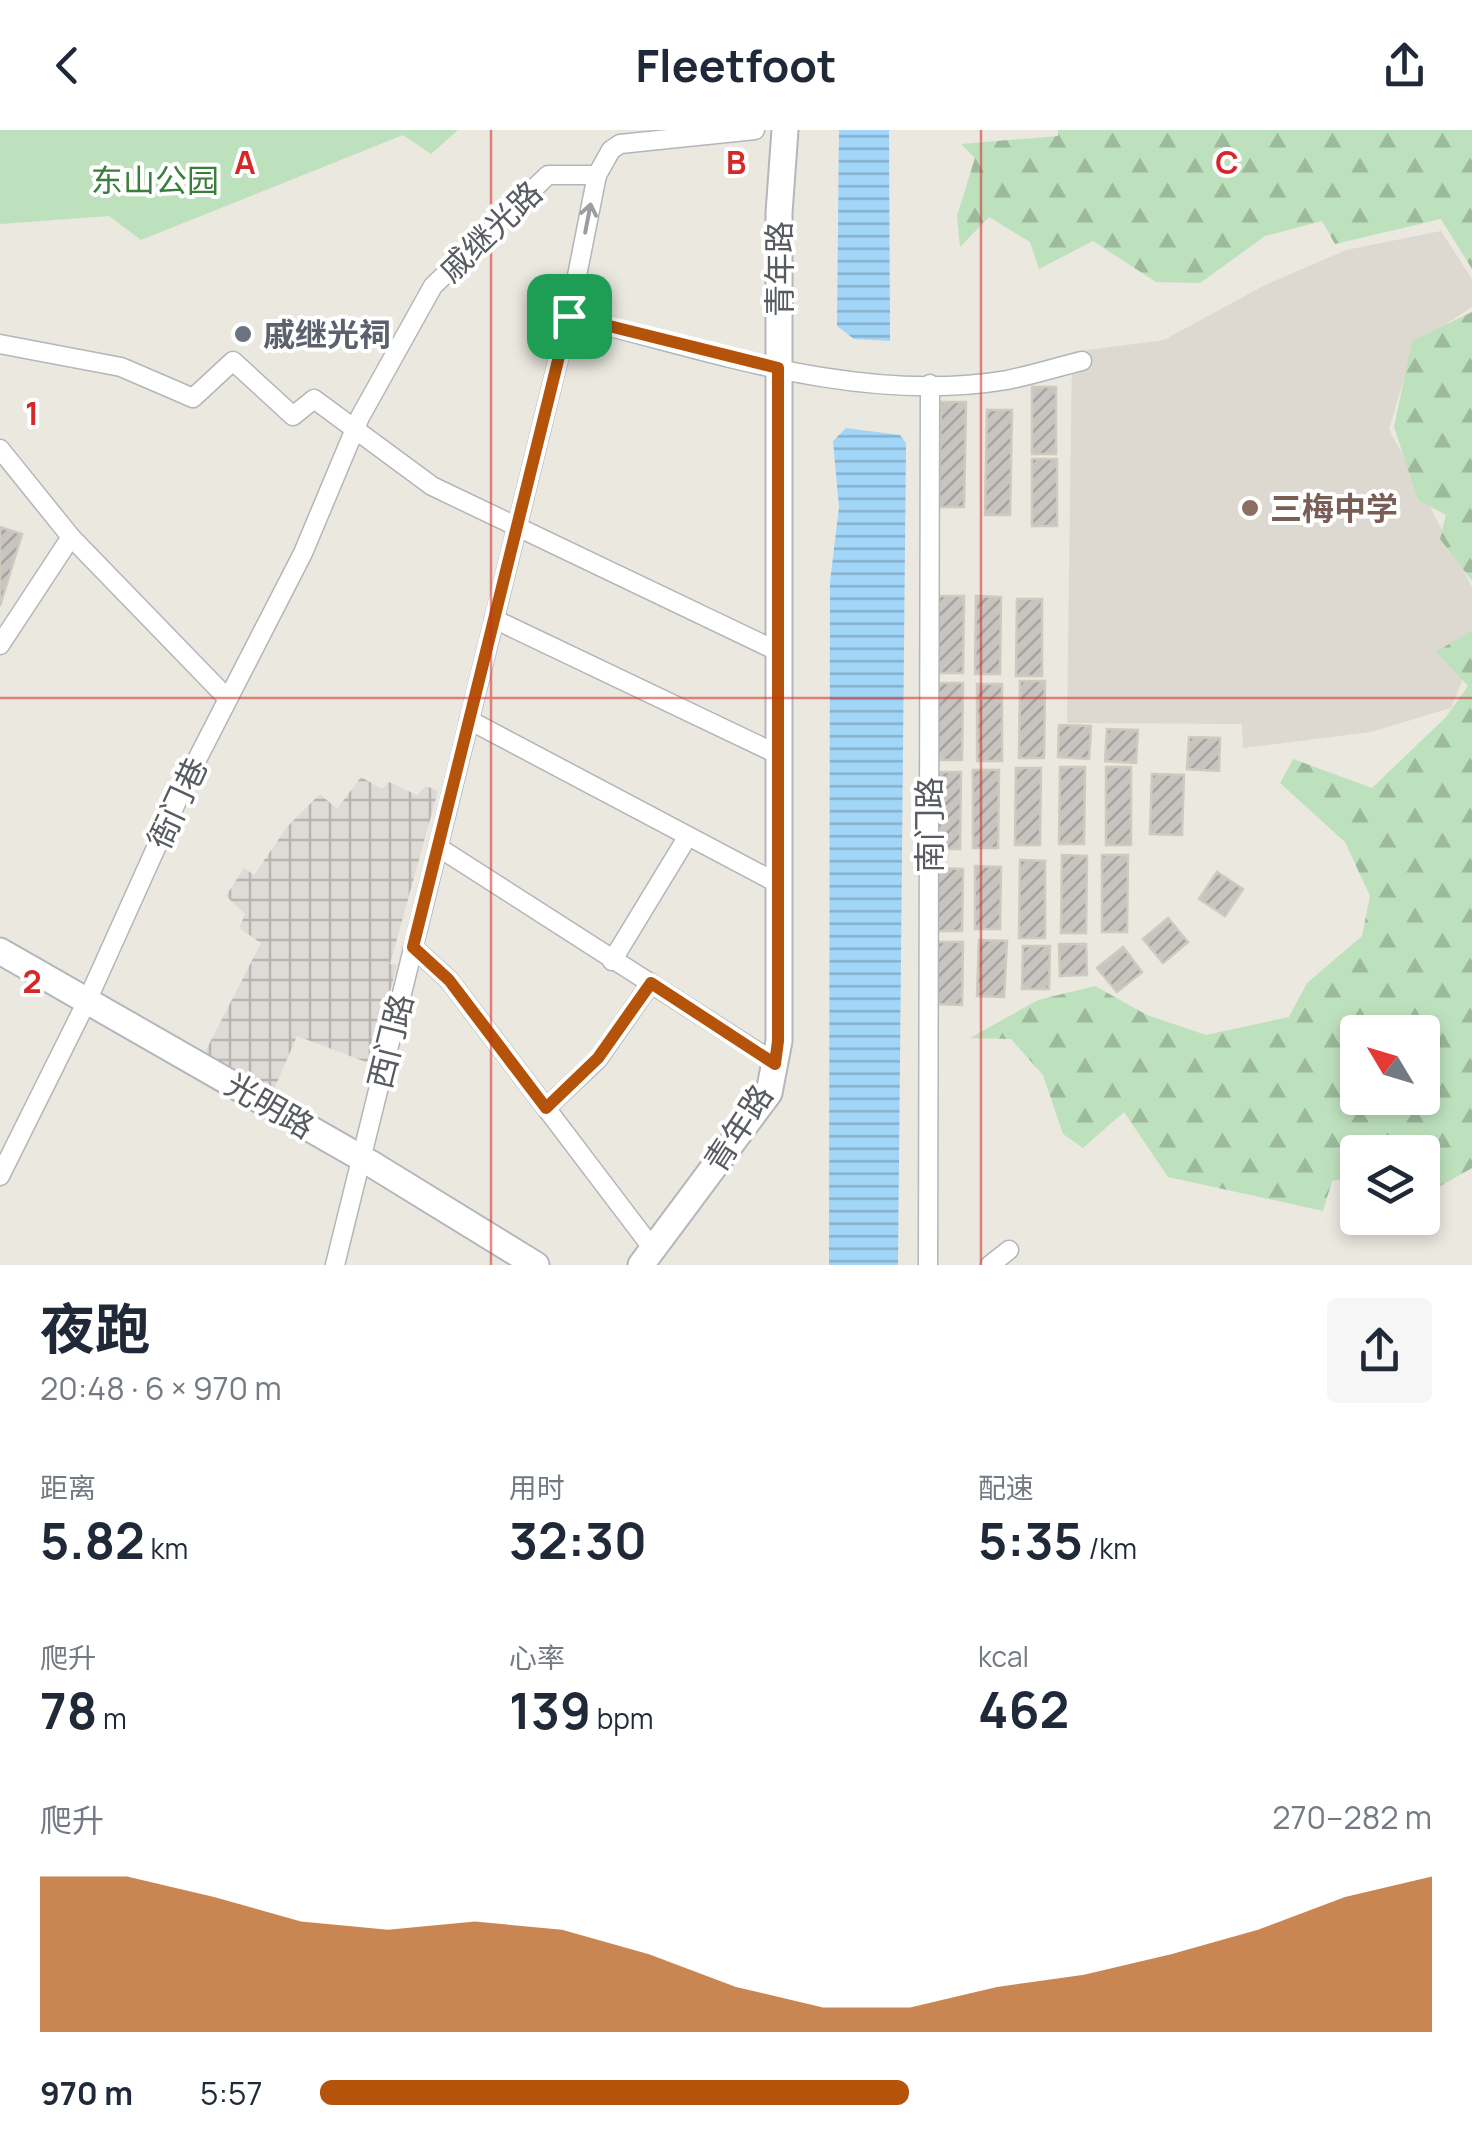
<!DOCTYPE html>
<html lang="zh">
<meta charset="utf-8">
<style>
:root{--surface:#fff;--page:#f6f6f7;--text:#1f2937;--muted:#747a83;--accent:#b45309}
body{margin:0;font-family:Manrope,"Noto Sans SC",sans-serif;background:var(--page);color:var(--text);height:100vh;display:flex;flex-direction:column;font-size:38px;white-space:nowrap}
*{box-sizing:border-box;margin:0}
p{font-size:32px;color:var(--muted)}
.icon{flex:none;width:55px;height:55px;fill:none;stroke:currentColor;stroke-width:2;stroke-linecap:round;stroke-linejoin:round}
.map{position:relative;height:1135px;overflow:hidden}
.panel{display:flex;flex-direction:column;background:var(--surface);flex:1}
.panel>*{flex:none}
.needle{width:65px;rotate:308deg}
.tools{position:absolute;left:1340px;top:885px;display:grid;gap:20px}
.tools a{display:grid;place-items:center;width:100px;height:100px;border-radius:10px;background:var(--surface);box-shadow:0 5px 15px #0003;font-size:50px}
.pin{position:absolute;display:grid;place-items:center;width:85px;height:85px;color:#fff;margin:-42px;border-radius:20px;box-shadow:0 5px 15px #0006}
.round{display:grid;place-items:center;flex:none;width:105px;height:105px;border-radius:10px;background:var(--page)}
.overview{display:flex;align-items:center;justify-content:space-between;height:170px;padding:0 40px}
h1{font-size:55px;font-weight:700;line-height:75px}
.stats{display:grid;grid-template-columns:repeat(3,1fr);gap:15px;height:170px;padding:10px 40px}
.stats div{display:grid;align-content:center}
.stats b{font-size:50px;font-weight:700}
.stats small{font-size:28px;font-weight:400}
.stats p{font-size:28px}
.chart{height:280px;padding:20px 40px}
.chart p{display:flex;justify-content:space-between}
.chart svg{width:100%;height:180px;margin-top:10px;fill:var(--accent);opacity:.7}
ul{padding:0 40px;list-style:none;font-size:32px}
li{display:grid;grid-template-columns:160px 120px 1fr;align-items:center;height:75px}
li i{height:25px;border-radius:12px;background:var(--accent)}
header{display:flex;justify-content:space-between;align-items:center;height:130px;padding:0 40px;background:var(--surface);font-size:45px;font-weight:700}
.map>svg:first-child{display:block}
.industrial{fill:url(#industrial-grid)}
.education{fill:#ddd9d1}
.forest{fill:url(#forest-firs);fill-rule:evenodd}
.park{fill:#bee1bd}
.water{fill:url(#water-rules)}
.building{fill:url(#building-hatch);stroke:#cfc9be;stroke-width:2.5}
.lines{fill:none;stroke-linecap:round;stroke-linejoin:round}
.street-casing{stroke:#b2b6ba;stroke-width:21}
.secondary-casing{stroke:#b3b7bc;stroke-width:29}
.street{stroke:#fff;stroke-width:18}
.secondary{stroke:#fff;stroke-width:25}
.oneway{stroke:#9b9da0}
.route-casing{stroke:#fff;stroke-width:20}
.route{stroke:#b45309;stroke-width:12}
.grid{fill:none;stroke:#d62828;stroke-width:2.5;stroke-opacity:0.55}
.worship-dot{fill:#6b7280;stroke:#fff;stroke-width:4}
.education-dot{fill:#8d6e63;stroke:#fff;stroke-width:4}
.labels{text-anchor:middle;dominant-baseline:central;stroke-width:8;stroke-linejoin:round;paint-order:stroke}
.park-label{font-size:32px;fill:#397e3a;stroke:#fff}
.street-label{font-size:32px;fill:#585c60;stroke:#fff}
.worship-label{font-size:32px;font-weight:bold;fill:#5b616d;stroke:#fff;text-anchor:start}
.education-label{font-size:32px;font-weight:bold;fill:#785e54;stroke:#fff;text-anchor:start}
.grid-label{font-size:32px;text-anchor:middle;font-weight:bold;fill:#d62828;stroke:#fff;stroke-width:8;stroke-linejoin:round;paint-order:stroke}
</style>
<header><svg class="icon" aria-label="back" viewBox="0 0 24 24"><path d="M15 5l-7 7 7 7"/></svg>Fleetfoot<svg class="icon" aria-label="share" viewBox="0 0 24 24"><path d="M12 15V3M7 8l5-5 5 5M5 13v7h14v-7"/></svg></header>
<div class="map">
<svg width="1472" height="1135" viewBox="0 0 1472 1135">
<defs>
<pattern id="industrial-grid" width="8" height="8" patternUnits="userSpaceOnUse" patternTransform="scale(2.5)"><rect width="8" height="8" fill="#dedbd7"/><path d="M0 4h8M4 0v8" fill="none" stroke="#b7b5b2"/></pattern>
<pattern id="forest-firs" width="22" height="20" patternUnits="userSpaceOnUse" patternTransform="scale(2.5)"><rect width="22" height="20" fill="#bee1bd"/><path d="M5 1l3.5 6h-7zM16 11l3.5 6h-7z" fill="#9dba9d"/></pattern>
<pattern id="water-rules" width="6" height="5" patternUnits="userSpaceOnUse" patternTransform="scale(2.5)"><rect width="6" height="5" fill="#a1d6f9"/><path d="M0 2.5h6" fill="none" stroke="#86b1cd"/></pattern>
<pattern id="building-hatch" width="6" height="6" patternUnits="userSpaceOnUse" patternTransform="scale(2.5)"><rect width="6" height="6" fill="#c8c4bf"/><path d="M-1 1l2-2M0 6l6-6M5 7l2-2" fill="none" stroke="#a5a29f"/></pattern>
</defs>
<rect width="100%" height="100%" fill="#eae8df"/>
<path class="industrial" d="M361 647 382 659 389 652 417 665 426 656 438 661 390 834 397 835 371 934 297 906 272 964 201 930 261 813 239 798 245 784 226 766 244 738 254 745 287 697 320 664 337 679Z"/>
<path class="education" d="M1441 101 1472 149V177L1414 215 1389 299 1472 457V526L1451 578 1371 602 1243 618 1242 594 1067 593 1072 222 1164 210 1265 155 1346 120Z"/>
<g class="forest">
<path d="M1058 0H1472V139L1441 89 1335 114 1322 91 1265 106 1200 153 1156 152 1093 111 1039 139 1030 112 989 87 960 117 957 86 975 28 961 14 1058 6Z"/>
<path d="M1472 182V451L1440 409 1446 385 1418 370 1394 297 1412 211Z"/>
<path d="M1472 500V1038L1423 1066 1422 1022H1358L1357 1046 1332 1051 1323 1081 1168 1047 1124 982 1083 1018 1063 1004 1043 945 1011 909 970 908 1038 870 1095 856 1147 885 1206 905 1289 887 1307 853 1362 806 1370 766 1345 712 1280 653 1293 629 1372 658 1446 587 1468 556 1436 522ZM1422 902V968H1358V902Z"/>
</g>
<path class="park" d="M0 0H458L431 24 403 5 141 110 109 86 0 94Z"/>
<g class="water">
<path d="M839 0H889L890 211 854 209 837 196Z"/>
<path d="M846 298 900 305 906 313 898 1135H829L830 452 839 377 833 311Z"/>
</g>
<g class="building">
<rect x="1032" y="257" width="24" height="67"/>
<path d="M941 272H966L964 377H939Z"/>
<path d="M987 280H1012L1010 385H985Z"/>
<rect x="1032" y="329" width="25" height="67"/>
<path d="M0 397 22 404 0 476Z"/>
<path d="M939 466H964L963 543H938Z"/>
<path d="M976 466 1001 467 1000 544H975Z"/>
<path d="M1017 469H1042V546H1016Z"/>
<path d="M1020 551H1045L1044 628H1019Z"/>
<path d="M937 553H963L962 630H937Z"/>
<rect x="977" y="554" width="25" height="77"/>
<path d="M1059 595 1091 596 1089 629 1058 627Z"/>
<path d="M1107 599 1138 600 1136 633 1105 631Z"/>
<path d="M1189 607 1220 608 1219 641 1187 639Z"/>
<path d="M1060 637H1085L1084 714H1059Z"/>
<rect x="1106" y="637" width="25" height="78"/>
<path d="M1016 638H1041L1040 715H1015Z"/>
<path d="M973 640H999L998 718H973Z"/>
<path d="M935 642H961L960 719H935Z"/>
<path d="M1152 644 1184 645 1182 705 1150 704Z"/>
<path d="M1062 725 1087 726 1086 803H1061Z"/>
<path d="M1102 725H1128L1127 802H1102Z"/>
<path d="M1020 730 1045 731V808H1019Z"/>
<path d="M975 736 1001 737 1000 799H975Z"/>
<path d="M937 738 963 739 962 801H936Z"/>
<path d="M1217 742 1243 759 1225 786 1199 769Z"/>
<path d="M1168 788 1188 812 1163 833 1143 809Z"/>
<path d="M979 810 1007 811 1004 867 977 866Z"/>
<path d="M937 812H963L962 875 936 874Z"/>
<path d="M1059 814H1086L1087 845 1060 846Z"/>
<path d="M1023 816H1050L1049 859H1022Z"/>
<path d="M1123 817 1142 842 1117 862 1097 838Z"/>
</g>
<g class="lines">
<defs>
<g id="street">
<path d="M569 186C710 221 860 275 1007 250 1032 245 1057 237 1082 231"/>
<path d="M0 214 121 237 193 268 233 231 293 286 314 269 432 356 779 522"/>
<path d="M0 319 71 407 228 569"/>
<path d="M494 489 779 625"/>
<path d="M0 515 71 407"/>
<path d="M469 590 779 754"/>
<path d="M438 717 775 933"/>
<path d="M413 817 449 850 653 1119"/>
<path d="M612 831 688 706"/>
<path d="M546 978 598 929 651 853"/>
<path d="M0 1046 87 871 187 649 303 423 360 287 433 156 548 45H597L611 20 620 14 755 0"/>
<path d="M335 1135 569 186 597 45"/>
<path d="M928 1135 930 254"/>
<path d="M990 1135 1009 1120"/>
</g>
<g id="secondary">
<path d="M0 821 370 1033 536 1135"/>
<path d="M641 1135 769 963 779 911V83L785 0"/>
</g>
</defs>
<use href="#street" class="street-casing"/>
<use href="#secondary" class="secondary-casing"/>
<use href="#street" class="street"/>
<use href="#secondary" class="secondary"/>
</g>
<defs><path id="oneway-shaft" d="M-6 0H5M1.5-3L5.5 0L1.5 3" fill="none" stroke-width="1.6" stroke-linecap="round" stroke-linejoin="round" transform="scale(2.5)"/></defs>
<use class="oneway" href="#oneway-shaft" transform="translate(588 88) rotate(-79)"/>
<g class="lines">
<defs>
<path id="route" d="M569 186 778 238V911L775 934 651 853 598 928 546 978 449 850 413 817Z"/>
</defs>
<use href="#route" class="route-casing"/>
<use href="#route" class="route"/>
</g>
<path class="grid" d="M491 0V1135M981 0V1135M0 568H1472"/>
<circle class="worship-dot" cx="243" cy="204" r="10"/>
<circle class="education-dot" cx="1250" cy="378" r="10"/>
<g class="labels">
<g class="park-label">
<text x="155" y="50">东山公园</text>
</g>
<g class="street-label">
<text transform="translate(490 101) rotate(-44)">戚继光路</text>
<text transform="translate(779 139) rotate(-90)">青年路</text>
<text transform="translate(177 673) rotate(-65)">衙门巷</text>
<text transform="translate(929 695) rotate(-90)">南门路</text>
<text transform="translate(390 911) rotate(-76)">西门路</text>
<text transform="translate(270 975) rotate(30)">光明路</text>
<text transform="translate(738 998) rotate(-57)">青年路</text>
</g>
<g class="worship-label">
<text x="263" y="204">戚继光祠</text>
</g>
<g class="education-label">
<text x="1270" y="378">三梅中学</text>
</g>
</g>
<g class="grid-label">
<text x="245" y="44">A</text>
<text x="736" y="44">B</text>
<text x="1227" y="44">C</text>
<text x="32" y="295">1</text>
<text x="32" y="863">2</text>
</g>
</svg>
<div class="tools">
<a><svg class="needle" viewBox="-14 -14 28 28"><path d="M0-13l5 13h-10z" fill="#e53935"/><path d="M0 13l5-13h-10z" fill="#747a83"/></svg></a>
<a><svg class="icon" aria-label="layers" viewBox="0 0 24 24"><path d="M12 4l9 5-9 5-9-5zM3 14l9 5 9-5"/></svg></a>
</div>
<div class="pin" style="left:569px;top:186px;background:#1e9e55"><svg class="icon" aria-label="arrive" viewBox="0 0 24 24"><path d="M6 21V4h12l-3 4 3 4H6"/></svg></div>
</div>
<section class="panel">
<div class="overview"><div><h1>夜跑</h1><p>20:48 · 6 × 970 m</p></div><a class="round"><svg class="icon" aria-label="share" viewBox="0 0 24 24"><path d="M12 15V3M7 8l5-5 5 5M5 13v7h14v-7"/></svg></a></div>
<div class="stats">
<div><p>距离</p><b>5.82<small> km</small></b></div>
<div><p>用时</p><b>32:30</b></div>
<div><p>配速</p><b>5:35<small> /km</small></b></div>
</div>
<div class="stats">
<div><p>爬升</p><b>78<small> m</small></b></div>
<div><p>心率</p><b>139<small> bpm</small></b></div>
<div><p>kcal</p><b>462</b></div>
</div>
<div class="chart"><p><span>爬升</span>270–282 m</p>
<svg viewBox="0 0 160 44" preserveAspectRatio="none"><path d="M0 44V6L10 6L20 11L30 17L40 19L50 17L60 19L70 25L80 33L90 38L100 38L110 33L120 30L130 25L140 19L150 11L160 6V44z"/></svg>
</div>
<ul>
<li><b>970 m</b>5:57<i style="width:53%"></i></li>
</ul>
</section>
